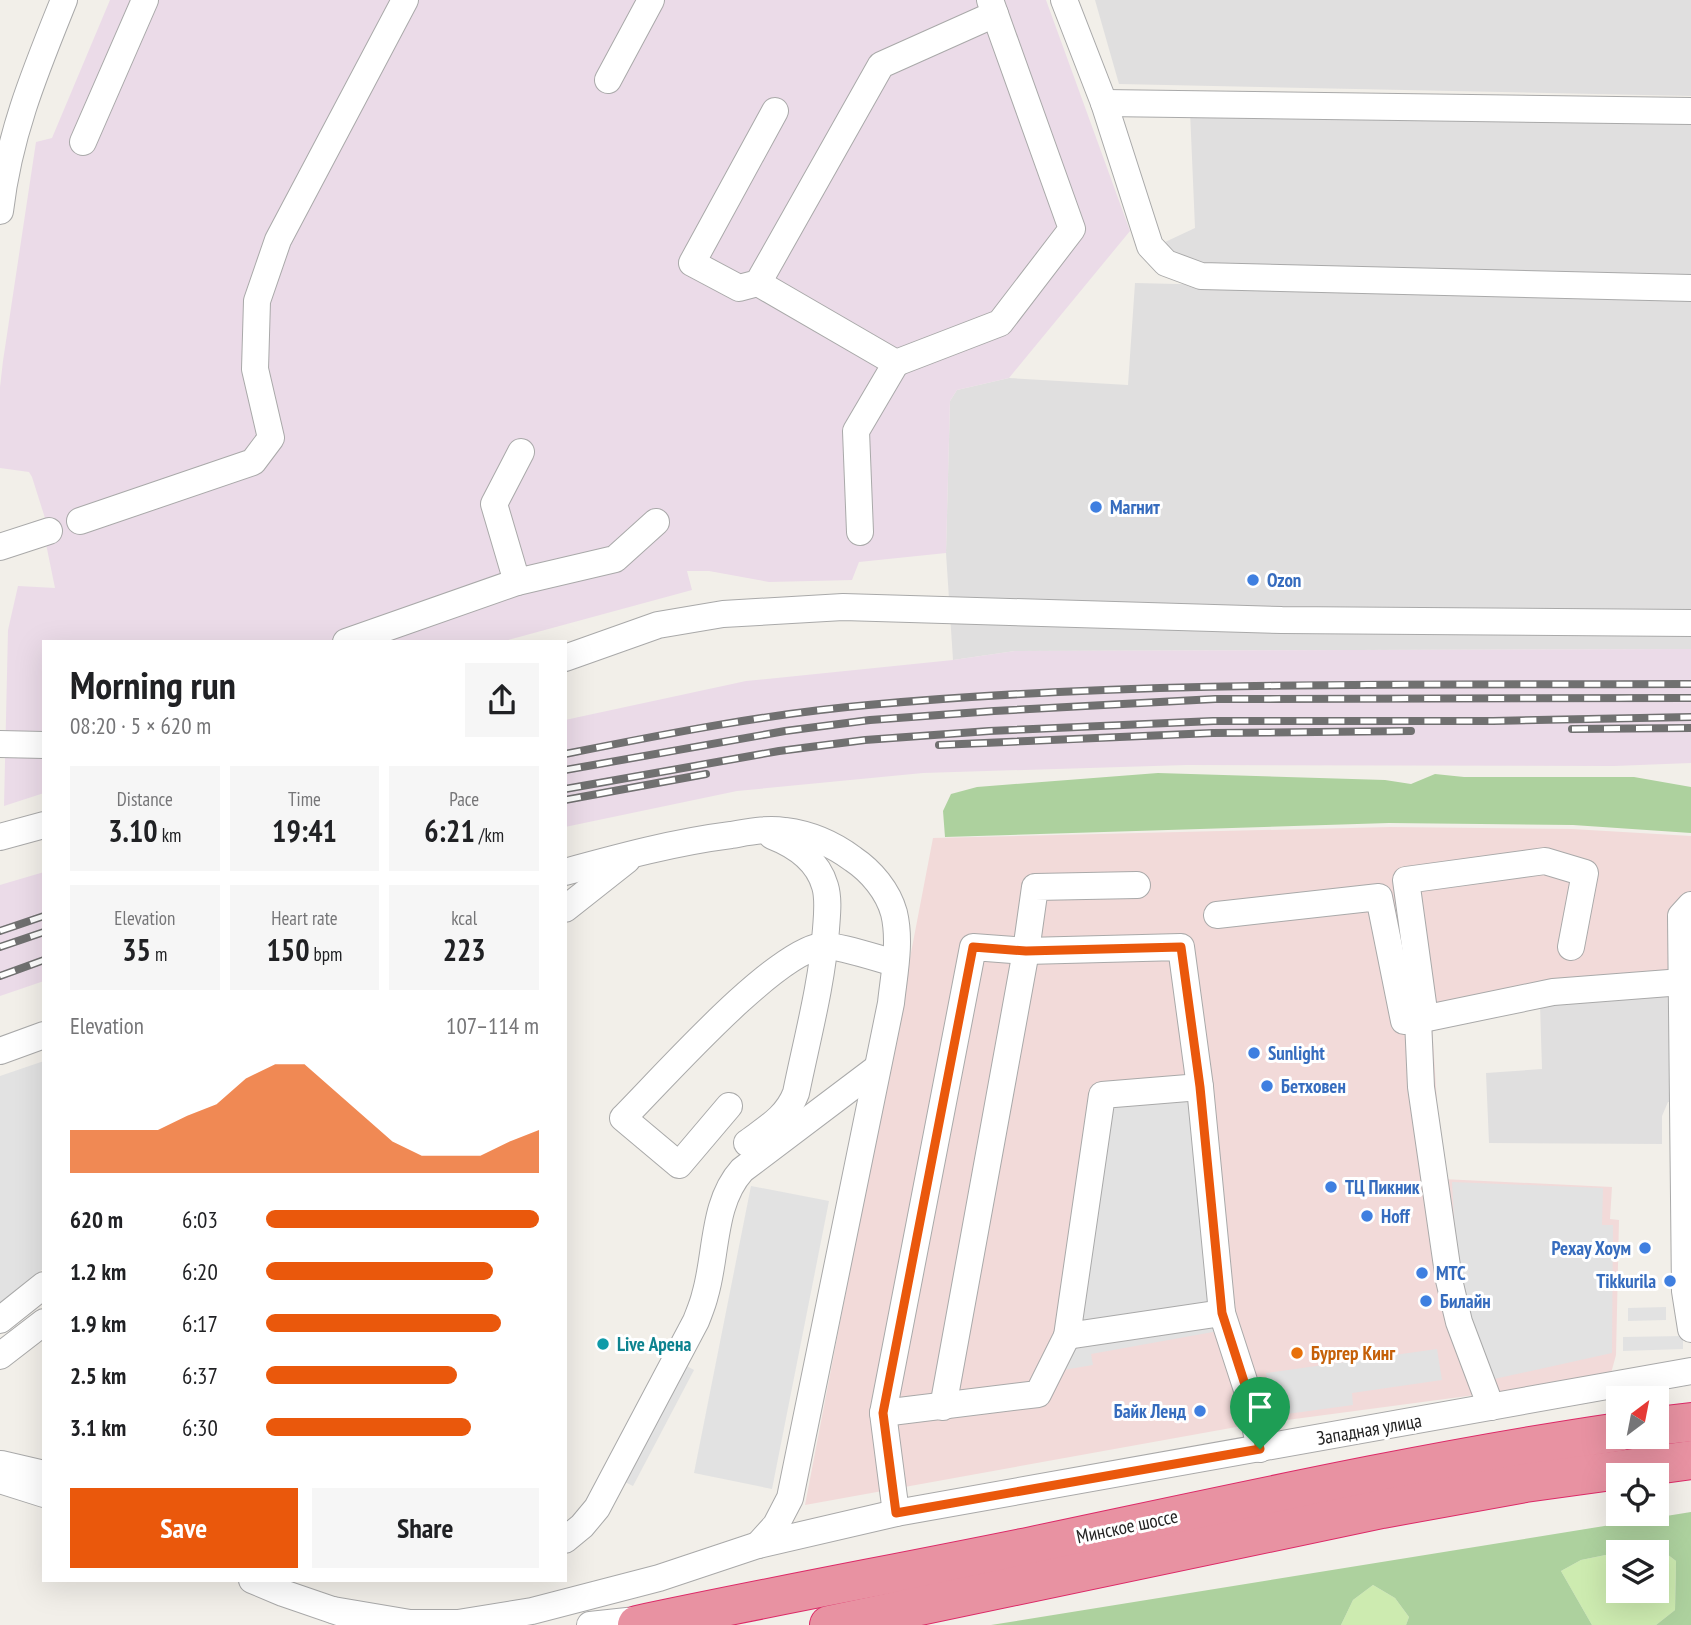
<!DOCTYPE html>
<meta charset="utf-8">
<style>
:root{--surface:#fff;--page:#f6f6f6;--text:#202124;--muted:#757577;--accent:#ea580c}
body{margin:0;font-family:"PT Sans Narrow",sans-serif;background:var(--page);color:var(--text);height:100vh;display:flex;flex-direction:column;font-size:26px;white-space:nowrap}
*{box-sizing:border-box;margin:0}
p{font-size:23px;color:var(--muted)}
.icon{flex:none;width:38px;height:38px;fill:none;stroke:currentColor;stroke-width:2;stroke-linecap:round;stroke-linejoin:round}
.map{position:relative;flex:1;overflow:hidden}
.drawer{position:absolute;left:42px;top:640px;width:525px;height:942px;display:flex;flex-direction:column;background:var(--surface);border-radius:0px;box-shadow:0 7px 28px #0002}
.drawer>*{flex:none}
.needle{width:46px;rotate:32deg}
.controls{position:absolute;left:1606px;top:1386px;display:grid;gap:14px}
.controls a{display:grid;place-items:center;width:63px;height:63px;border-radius:0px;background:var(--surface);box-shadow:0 7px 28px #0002;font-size:35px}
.pin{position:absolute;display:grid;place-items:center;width:60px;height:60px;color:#fff;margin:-72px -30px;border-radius:50% 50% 50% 0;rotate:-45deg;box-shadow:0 0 7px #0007}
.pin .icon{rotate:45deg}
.round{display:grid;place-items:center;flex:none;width:74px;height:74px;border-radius:0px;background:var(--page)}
.headline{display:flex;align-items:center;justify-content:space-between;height:119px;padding:0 28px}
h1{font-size:38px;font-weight:700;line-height:52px}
.figures{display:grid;grid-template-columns:repeat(3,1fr);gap:10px;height:119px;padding:7px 28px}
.figures div{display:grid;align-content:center;border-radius:0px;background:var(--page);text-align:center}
.figures b{font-size:30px;font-weight:700}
.figures small{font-size:19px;font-weight:400}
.figures p{font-size:19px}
.chart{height:196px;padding:14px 28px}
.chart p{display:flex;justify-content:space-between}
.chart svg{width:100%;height:126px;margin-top:7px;fill:var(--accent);opacity:.7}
.cta{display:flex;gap:14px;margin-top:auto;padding:14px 28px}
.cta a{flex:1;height:80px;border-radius:0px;background:var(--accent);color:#fff;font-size:28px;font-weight:700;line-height:80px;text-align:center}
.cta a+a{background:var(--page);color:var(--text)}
ul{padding:0 28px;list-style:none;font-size:23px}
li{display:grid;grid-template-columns:112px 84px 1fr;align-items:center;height:52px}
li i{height:18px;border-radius:9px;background:var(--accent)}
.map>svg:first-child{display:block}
.residential{fill:#e0dfdf}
.commercial{fill:#f2dad9}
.industrial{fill:#ebdbe8}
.grass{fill:#cdebb0;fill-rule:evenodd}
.forest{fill:#add19e}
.parking{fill:#e2e2e2}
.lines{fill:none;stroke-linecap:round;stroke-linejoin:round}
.minor-casing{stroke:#a9a9a9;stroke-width:28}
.highway-casing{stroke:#dc2a67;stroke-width:40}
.minor{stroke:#fff;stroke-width:26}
.highway{stroke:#e892a2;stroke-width:38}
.rail-casing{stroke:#707070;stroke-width:8}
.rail{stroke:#fff;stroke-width:5;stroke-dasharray:16;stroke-linecap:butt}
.route-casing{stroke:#fff;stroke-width:14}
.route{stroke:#ea580c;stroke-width:9}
.shop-dot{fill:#3f7fe0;stroke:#fff;stroke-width:2.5}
.culture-dot{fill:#0f9aa8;stroke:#fff;stroke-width:2.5}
.food-dot{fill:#e8710a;stroke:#fff;stroke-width:2.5}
.labels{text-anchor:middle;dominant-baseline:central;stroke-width:6;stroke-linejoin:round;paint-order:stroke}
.shop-label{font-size:19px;font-weight:bold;fill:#366cbe;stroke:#fff;text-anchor:start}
.culture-label{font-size:19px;font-weight:bold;fill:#0d838f;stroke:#fff;text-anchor:start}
.food-label{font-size:19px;font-weight:bold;fill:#c56008;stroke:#fff;text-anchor:start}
.street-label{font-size:19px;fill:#222;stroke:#fff}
</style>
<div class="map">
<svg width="1691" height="1625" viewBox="0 0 1691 1625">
<rect width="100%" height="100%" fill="#f2efe9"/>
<g class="residential">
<path d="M1095 0H1691V96L1119 84Z"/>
<path d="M1190 111 1691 119V280L1205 267 1175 258 1163 243 1195 228Z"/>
<path d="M1135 283 1691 296V649L1015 651 953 660 946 553 950 401 957 390 1009 378 1128 385Z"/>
<path d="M1690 990 1691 1102H1668L1662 1116V1144L1489 1143 1486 1073 1542 1069 1540 1004Z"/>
</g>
<path class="commercial" d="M1390 827 1572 829 1691 836V972L1431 1010 1442 1179 1612 1187 1610 1219 1619 1220 1616 1355 1610 1377 1242 1426 805 1505 933 838Z"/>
<g class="industrial">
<path d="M110 0H1046L1130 231 1009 378 957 390 950 401 946 553 859 562 852 580 769 582 709 571H687L692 590 501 642H44V793L4 806 8 630 18 586 55 588 45 539 51 537 32 477 29 472 0 468V387L3 361 36 142 52 138Z"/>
<path d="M1691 649V763L1614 766 1186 765 923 773 737 791 565 827V720L746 681 953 660 1015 651Z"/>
<path d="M44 872V981L0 996V885Z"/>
</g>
<g class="grass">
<path d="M1655 1545 1676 1561 1675 1610 1656 1625H1592L1561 1571 1581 1560ZM1619 1552H1657V1591H1619Z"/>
<path d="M1373 1585 1395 1598 1409 1617 1406 1625H1341L1353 1600Z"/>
</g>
<g class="forest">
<path d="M1158 773 1385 780 1411 784 1435 774 1464 777H1634L1691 787V833L1573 825 1389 823 945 837 943 811 951 794 977 787Z"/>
<path d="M1691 1512V1625H1656L1675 1610 1676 1561 1655 1545 1581 1560 1561 1571 1592 1625H1406L1409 1617 1395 1598 1373 1585 1353 1600 1341 1625H991Z"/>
</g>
<g class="parking">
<path d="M44 1061V1268L0 1303V1076Z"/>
<path d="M1197 1085 1224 1330 1091 1354 1093 1365 1051 1372 1099 1091Z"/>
<path d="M1452 1182 1603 1188 1602 1225H1613L1612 1353 1494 1379 1462 1295 1456 1256Z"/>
<path d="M751 1186 829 1201 772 1489 694 1473Z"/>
<path d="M1666 1307V1320L1628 1321V1308Z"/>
<path d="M1683 1336V1349L1623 1351V1337Z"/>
<path d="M1437 1349 1442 1380 1352 1393 1353 1405 1272 1416 1266 1373Z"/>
<path d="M683 1364 694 1370 633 1486 621 1480Z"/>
</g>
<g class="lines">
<defs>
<g id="minor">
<path d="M1064 0 1104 103 1150 246 1166 263 1201 276 1691 288"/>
<path d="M608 80 651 0"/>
<path d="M1104 103 1691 111"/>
<path d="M775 111 692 263 739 288 758 283 881 65 995 14"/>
<path d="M83 142 145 0"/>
<path d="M0 211C9 134 35 72 64 0"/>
<path d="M758 283 896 363 1000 323 1072 229 990 0"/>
<path d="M80 521 253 462 271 438 255 369 257 301 278 240 405 0"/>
<path d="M860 532 856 431 896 363"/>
<path d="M0 547 49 531"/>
<path d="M517 582 494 504 521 452"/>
<path d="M346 642 517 582 615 559 656 522"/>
<path d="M565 658 658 625 723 614 843 607 1282 620 1691 623"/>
<path d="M0 744 44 745"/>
<path d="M0 837 44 825"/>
<path d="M565 872C620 857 675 842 731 835 749 832 767 828 785 831 809 834 833 844 853 859 871 871 888 891 894 913 901 942 894 974 891 1003L790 1498 776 1525 758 1545"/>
<path d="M1691 905 1681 916 1685 1291 1691 1329"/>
<path d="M565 909 627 860"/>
<path d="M1217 915 1379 897 1404 1021 1418 1020 1553 992 1682 982"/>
<path d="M1425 1018 1406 880 1545 861 1585 873 1571 947"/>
<path d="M1418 1020 1421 1087 1449 1280 1459 1322 1491 1407"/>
<path d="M0 1051 44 1035"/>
<path d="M1200 1087 1102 1095 1067 1336 1222 1313"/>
<path d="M729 1106 679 1165 623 1118C662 1079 772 954 821 946 835 944 879 959 895 963"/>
<path d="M747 1143C767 1128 787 1117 796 1093 807 1039 822 984 826 929 827 915 829 899 825 886 818 861 795 845 772 836"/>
<path d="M0 1320 44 1285"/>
<path d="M0 1356 44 1322"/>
<path d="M943 1407 1026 951 1035 887 1137 885"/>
<path d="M883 1413 1038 1394 1067 1336"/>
<path d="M1 1464 44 1474"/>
<path d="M0 1480 44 1494"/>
<path d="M896 1513 883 1413 973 947 1026 951 1181 947 1200 1087 1222 1313 1248 1393 1260 1449"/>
<path d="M565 1540 582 1526 597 1508 696 1321C699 1313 703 1304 705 1295 717 1255 712 1203 742 1170L877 1068"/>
<path d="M252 1580 283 1593 350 1616"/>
<path d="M333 1610 410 1623H458L532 1611 659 1578 758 1545 896 1513 1691 1371"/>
<path d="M590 1625 655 1618"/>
</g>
<g id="highway">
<path d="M1657 1426 1691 1422"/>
<path d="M637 1625C768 1597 900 1573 1032 1546 1227 1505 1422 1461 1619 1432"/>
<path d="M829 1625 1382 1509 1525 1483 1691 1460"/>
</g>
</defs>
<use href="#minor" class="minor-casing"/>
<use href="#highway" class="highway-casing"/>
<use href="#minor" class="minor"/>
<use href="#highway" class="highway"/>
<defs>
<g id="rail">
<path d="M1572 729 1691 728"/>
<path d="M939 745 1212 733 1411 731"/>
<path d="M565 754C665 734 766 714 868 705 1141 680 1417 685 1691 684"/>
<path d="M565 770 785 731 870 720 994 711 1215 699 1691 698"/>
<path d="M565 789 779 751 865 740 989 731 1213 721H1493L1691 717"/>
<path d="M565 800 706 774"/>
<path d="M0 931 44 916"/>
<path d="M0 947 44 932"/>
<path d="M0 976 44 960"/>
</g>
</defs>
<use href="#rail" class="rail-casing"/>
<use href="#rail" class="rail"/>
</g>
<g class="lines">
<defs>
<path id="route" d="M973 947 1026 951 1181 947 1200 1087 1222 1313 1248 1394 1260 1449 896 1513 883 1413Z"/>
</defs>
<use href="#route" class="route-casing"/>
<use href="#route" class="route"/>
</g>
<g class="shop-dot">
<circle cx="1096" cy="507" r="7"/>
<circle cx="1253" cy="580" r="7"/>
<circle cx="1254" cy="1053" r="7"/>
<circle cx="1267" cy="1086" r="7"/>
<circle cx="1331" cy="1187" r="7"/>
<circle cx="1367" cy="1216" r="7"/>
<circle cx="1645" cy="1248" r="7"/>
<circle cx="1422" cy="1273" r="7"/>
<circle cx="1670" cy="1281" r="7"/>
<circle cx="1426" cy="1301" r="7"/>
<circle cx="1200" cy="1411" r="7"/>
</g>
<circle class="culture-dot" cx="603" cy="1344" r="7"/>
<circle class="food-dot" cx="1297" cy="1353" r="7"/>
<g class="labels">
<g class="shop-label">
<text x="1110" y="507">Магнит</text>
<text x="1267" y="580">Ozon</text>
<text x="1268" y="1053">Sunlight</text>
<text x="1281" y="1086">Бетховен</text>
<text x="1345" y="1187">ТЦ Пикник</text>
<text x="1381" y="1216">Hoff</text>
<text x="1631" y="1248" text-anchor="end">Рехау Хоум</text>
<text x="1436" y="1273">МТС</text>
<text x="1656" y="1281" text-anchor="end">Tikkurila</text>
<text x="1440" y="1301">Билайн</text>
<text x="1186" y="1411" text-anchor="end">Байк Ленд</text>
</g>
<g class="culture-label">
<text x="617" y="1344">Live Арена</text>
</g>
<g class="food-label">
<text x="1311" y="1353">Бургер Кинг</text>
</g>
<g class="street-label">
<text transform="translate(1369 1429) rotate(-10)">Западная улица</text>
<text transform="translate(1127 1526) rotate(-12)">Минское шоссе</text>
</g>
</g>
</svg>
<div class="controls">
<a><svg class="needle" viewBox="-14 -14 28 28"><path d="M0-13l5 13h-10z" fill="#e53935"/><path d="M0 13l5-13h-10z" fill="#757577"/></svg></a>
<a><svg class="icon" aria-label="locate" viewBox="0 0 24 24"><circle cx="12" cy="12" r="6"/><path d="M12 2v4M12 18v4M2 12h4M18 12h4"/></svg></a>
<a><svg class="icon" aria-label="layers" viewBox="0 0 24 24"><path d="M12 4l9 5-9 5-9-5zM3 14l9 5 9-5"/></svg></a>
</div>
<div class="pin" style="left:1260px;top:1449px;background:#1e9e55"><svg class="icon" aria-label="arrive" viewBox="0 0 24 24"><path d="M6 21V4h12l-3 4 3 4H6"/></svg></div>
<section class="drawer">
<div class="headline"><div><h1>Morning run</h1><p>08:20 · 5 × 620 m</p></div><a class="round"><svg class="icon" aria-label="share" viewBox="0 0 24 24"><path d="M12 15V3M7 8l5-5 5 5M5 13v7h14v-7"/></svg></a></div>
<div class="figures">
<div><p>Distance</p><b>3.10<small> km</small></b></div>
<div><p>Time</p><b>19:41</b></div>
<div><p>Pace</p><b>6:21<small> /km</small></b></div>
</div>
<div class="figures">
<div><p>Elevation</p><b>35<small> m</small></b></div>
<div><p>Heart rate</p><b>150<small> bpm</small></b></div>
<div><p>kcal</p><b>223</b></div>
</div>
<div class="chart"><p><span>Elevation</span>107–114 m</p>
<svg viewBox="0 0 160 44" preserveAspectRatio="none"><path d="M0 44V29L10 29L20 29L30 29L40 24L50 20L60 11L70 6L80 6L90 15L100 24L110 33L120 38L130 38L140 38L150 33L160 29V44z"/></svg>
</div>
<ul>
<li><b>620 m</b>6:03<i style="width:100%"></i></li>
<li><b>1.2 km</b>6:20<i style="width:83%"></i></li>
<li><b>1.9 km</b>6:17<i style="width:86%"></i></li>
<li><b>2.5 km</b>6:37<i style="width:70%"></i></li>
<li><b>3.1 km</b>6:30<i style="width:75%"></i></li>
</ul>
<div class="cta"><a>Save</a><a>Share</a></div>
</section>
</div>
